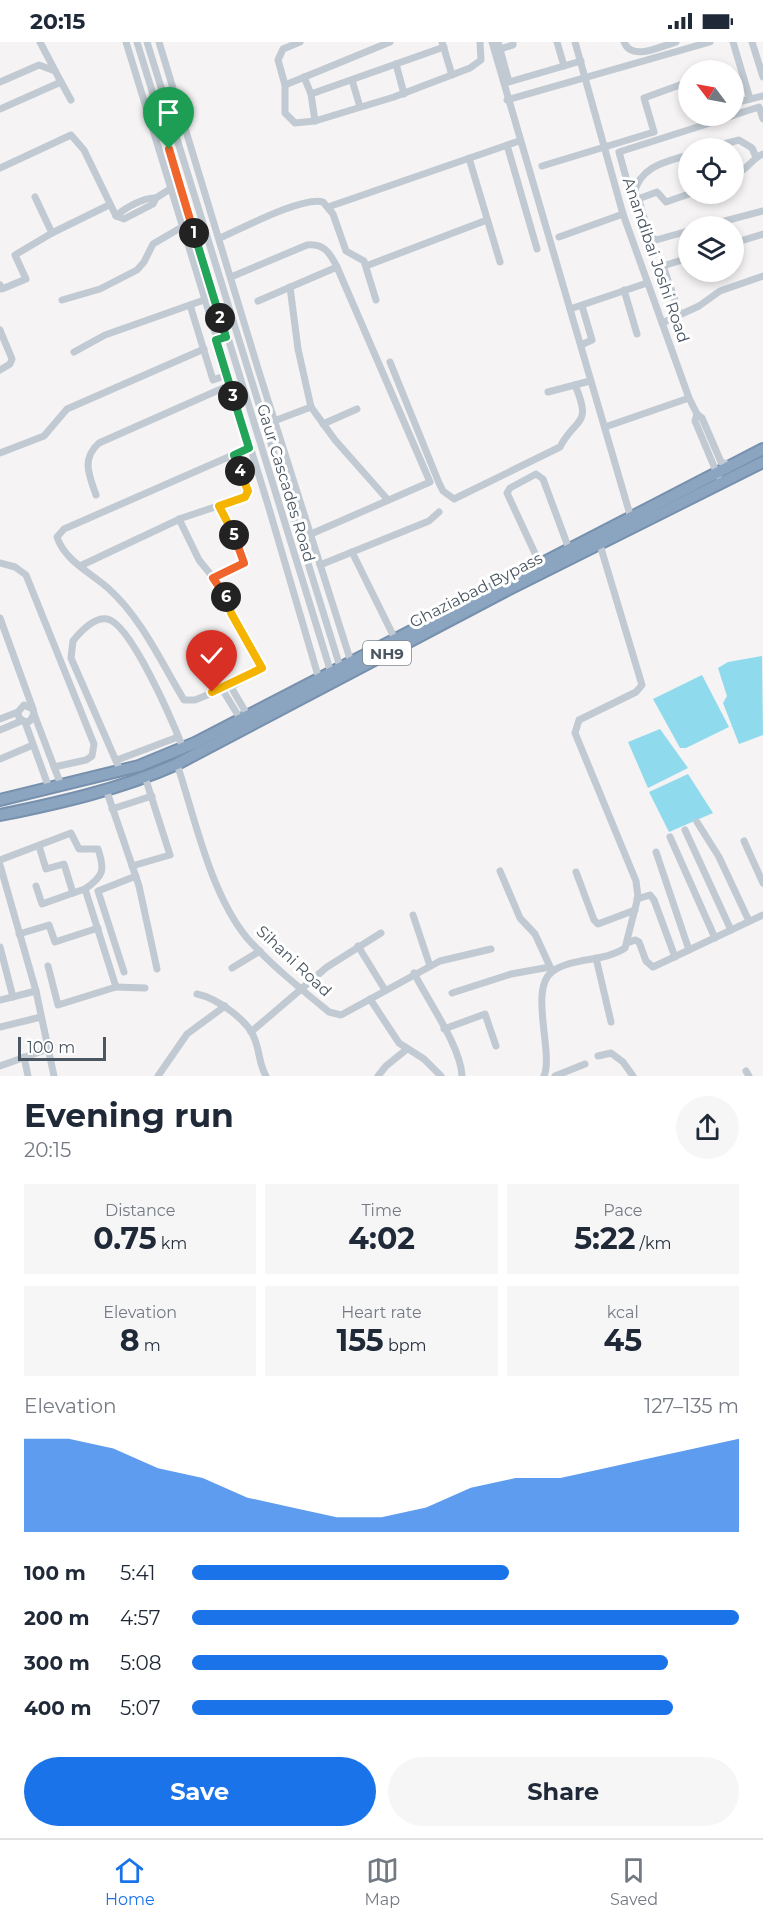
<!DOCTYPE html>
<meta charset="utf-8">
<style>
:root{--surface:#fff;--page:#f6f6f7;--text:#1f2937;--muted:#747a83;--line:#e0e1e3;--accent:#1a73e8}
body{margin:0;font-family:Montserrat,sans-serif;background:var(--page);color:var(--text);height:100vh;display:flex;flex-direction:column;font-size:22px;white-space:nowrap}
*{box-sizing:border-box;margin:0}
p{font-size:20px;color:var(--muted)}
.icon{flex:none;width:33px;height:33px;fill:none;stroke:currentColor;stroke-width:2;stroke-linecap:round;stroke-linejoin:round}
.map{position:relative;height:1034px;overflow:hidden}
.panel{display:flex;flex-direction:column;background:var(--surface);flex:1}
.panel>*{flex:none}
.needle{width:39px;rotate:302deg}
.fabs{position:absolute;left:678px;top:18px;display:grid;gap:12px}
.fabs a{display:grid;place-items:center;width:66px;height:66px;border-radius:50%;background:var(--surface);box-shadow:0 3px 9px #0003;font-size:30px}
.scale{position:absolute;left:18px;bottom:15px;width:88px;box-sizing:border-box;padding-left:6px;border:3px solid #4a5661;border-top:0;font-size:16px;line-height:21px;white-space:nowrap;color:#4a5661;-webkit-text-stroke:4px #fff;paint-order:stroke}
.pin{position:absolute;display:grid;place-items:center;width:51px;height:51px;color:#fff;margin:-62px -26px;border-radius:50% 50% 50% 0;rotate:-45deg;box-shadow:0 0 6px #0007}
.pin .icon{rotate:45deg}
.km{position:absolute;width:30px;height:30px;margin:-15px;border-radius:50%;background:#222;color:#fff;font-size:16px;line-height:30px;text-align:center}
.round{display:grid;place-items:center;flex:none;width:63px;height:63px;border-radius:32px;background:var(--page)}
.headline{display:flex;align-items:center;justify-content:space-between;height:102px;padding:0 24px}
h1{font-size:33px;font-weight:700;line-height:45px}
.metrics{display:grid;grid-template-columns:repeat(3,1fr);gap:9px;height:102px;padding:6px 24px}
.metrics div{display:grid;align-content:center;border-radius:0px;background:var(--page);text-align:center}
.metrics b{font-size:30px;font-weight:700}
.metrics small{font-size:16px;font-weight:400}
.metrics p{font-size:16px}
.chart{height:168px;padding:12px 24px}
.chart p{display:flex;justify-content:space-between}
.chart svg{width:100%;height:108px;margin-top:6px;fill:var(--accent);opacity:.7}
.cta{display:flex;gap:12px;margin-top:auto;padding:12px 24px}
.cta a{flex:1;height:69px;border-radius:36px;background:var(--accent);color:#fff;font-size:24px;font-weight:700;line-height:69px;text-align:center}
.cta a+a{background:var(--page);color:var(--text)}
ul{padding:0 24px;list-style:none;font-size:20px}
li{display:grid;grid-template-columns:96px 72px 1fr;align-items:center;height:45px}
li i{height:15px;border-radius:8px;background:var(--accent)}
.status{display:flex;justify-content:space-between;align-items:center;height:42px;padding:0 30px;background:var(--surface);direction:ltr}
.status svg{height:16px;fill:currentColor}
.dock{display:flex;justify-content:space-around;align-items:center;height:84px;border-top:2px solid var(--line);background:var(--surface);font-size:16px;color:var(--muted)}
.dock a{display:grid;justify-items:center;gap:3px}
.dock .on{color:var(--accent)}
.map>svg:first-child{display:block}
.water{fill:#90daee}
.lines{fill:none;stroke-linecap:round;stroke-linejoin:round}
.highway-casing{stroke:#7690ad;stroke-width:14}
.minor{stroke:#c1cad2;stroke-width:7}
.highway{stroke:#8ba5c1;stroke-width:10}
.split-1-casing{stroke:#fff;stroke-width:12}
.split-2-casing{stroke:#fff;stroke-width:12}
.split-3-casing{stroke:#fff;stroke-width:12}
.split-4-casing{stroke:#fff;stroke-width:12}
.split-5-casing{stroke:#fff;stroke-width:12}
.split-6-casing{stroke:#fff;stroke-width:12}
.split-7-casing{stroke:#fff;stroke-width:12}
.split-8-casing{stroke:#fff;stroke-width:12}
.split-1{stroke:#f0652b;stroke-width:8}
.split-2{stroke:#22a559;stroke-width:8}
.split-3{stroke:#22a559;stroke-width:8}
.split-4{stroke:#22a559;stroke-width:8}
.split-5{stroke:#f5b400;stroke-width:8}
.split-6{stroke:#f0652b;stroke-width:8}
.split-7{stroke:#f5b400;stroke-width:8}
.split-8{stroke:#f5b400;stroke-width:8}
.labels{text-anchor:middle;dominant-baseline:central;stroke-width:6;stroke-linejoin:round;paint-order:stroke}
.shield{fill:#fff;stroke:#808990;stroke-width:1.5}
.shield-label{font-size:15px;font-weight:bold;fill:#4a5661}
.street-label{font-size:16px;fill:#4a5661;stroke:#fff}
</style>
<div class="status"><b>20:15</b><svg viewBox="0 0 49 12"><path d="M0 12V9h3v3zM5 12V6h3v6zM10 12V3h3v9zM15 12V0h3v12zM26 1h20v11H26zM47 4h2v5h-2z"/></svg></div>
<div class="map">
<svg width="763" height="1034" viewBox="0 0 763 1034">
<rect width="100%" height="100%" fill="#f5f3f3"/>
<g class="water">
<path d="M762 614 763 693 739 702 723 661 727 654 718 626 728 620Z"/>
<path d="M702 633 729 685 686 706H680L653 657Z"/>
<path d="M660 687 688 726 648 746 628 700Z"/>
<path d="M688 732 713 771 669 790 649 750Z"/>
</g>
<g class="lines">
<defs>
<g id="highway">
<path d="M0 758 139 724 195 701 763 407"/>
<path d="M0 773C60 761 121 747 177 722L509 547 763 420"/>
</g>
</defs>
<use href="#highway" class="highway-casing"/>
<g class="minor">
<path d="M126 0 268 463 319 637"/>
<path d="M137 0 332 634"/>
<path d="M147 0 341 628"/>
<path d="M159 0 259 330 351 620"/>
<path d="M300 0 283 7 278 18 285 43V71L295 81 315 79 394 55 470 26 481 18 480 0"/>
<path d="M442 0 452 33"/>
<path d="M492 0 631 476"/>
<path d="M498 0 509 40 581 19"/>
<path d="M557 0 564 24"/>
<path d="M575 0 623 172 689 356 697 372 702 376 721 420 730 423"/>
<path d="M624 0C632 20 661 4 676 0"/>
<path d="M733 0 750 57"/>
<path d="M752 0 763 35"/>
<path d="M500 7 513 3V0"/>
<path d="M396 22 404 52"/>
<path d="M304 35 311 52 444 5"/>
<path d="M352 38 360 65"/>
<path d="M0 40 39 23 55 29"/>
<path d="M61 40 71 58"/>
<path d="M285 43 390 0"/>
<path d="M311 52 315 79"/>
<path d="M507 58 710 0"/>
<path d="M734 61 763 54"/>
<path d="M0 67 61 40 40 0"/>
<path d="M734 73 759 65 763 77"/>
<path d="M507 103 537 207"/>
<path d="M709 106 739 98 752 106 756 115"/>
<path d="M469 116 500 220"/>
<path d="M542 124 654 90 644 56 688 40"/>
<path d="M0 126 71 93 84 108 116 174 124 177 153 162 156 156"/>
<path d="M734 133C749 127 752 116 763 112"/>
<path d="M634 151C641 124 665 120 688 113"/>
<path d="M638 157 657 150 666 160 689 152"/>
<path d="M328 165 519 99"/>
<path d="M116 174C125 166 144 155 156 156L170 147"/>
<path d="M706 184 763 169"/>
<path d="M688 189 656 198 649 193 638 155 630 150 619 110 732 74"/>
<path d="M52 191 109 163"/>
<path d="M559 195 623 172"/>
<path d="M220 196C241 187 303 154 323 160L333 172 346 209 364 219 376 258"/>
<path d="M734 201 763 192"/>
<path d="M366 224 487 178"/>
<path d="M231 235 307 203C324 201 330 211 337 225L430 440 311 492"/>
<path d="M0 243 2 247 26 237 15 213 52 191 35 155"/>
<path d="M624 248 637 292"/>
<path d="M62 258 100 247 137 228 144 220 153 202 182 185"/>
<path d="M258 259 337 225"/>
<path d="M190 263 213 338 227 333"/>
<path d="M570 267 647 241"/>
<path d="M680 273 663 224 688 216"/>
<path d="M662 281 699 264 720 249 763 234"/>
<path d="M0 288 12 317 10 322 0 328"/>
<path d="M581 303 592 298 582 264"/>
<path d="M74 310 105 293 204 258"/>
<path d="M390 320 439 441 443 449 454 457 560 405C575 375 593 385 575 343"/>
<path d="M548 350 590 339"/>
<path d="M311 365 335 398 388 458"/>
<path d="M697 372 695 379 718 434"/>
<path d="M274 379 311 365 298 307 290 245"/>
<path d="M323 382 357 367"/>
<path d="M605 385 689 356"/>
<path d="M0 411 44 394 67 367 204 307"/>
<path d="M96 453C89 433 81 417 99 401L230 343"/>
<path d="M179 477 199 518 225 550 231 571 262 626 231 645 248 674"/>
<path d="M352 510 395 597"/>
<path d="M0 521 15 525 26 533 94 702 92 714 86 718 54 725"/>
<path d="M540 522 507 451 510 446 536 432 543 437 569 507"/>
<path d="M320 523 429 479 439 470"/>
<path d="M80 524 182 476 245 455 248 449 234 413"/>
<path d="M213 536 244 521 239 504 219 463"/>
<path d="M0 576 33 667"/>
<path d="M34 672 61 743"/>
<path d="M0 677 18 670 24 663 33 667 34 672 30 679 25 680 19 676 18 670"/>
<path d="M241 678 222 647 195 658H184C161 620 142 577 109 547 90 530 65 519 57 495L64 487 249 406"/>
<path d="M25 680 49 746"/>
<path d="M0 688 21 679"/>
<path d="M0 717 33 703"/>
<path d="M117 718 178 695"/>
<path d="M177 722C195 776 210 851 247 896 271 923 301 947 329 970L341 973 440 919 491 907"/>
<path d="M120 728 71 616 73 599C81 589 94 575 107 577 131 581 174 683 183 706"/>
<path d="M106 747 139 844 157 927"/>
<path d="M112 767 152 754"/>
<path d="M697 780 719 815 749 879"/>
<path d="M685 788 731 888"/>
<path d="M670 795 715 896"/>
<path d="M744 799 763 841"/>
<path d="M39 804 46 827 64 822 73 851 85 847"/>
<path d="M656 810 689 908"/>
<path d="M0 818 71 791 79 807H98C105 828 104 834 85 847L116 945 58 963 48 924"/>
<path d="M0 823 36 949 54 1034"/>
<path d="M132 824 170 813 145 735"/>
<path d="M500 829 520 876 535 892 552 929"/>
<path d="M576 830 594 878 598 882 635 868"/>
<path d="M36 844 42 862 73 851"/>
<path d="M637 857 650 853 654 858 675 915"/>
<path d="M413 873 430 924"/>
<path d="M19 892 49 883 55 900 98 886"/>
<path d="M627 901 635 898 639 900 646 919 653 925 763 873"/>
<path d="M358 904 385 948"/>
<path d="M0 905 13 955"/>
<path d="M596 916 611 980"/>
<path d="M232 926 260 909"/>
<path d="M124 930 98 849 136 834"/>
<path d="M414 931C428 959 461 1005 462 1034"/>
<path d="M116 945 145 946"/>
<path d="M452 951 511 932 550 925"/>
<path d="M197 952C216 956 249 978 255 998 260 1011 259 1022 266 1034"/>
<path d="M370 957 399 1001 424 1017 441 1034"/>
<path d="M0 958 36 949"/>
<path d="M0 985 41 975"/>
<path d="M444 987 485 972 496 1004"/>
<path d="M251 990 327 925 381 891"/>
<path d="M598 1014 611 1011 623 1020 633 1034"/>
<path d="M24 1015 28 1034"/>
<path d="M0 1024 48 1007"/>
<path d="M746 1029 749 1034"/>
<path d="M158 1034 187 992 225 964"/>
<path d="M378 1034 386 1024 407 1007"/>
<path d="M544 1034C554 1011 528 946 553 929 574 915 604 920 625 906L638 855 636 839 575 691 579 678 636 650 642 643 600 503"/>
<path d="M555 1034 585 1022"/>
</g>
<use href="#highway" class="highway"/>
</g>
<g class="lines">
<defs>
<path id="split-1" d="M169 107 194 191"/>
<path id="split-2" d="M194 191 220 276"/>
<path id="split-3" d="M220 276 226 295 216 298 233 354"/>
<path id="split-4" d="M233 354 249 406 234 413 240 429"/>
<path id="split-5" d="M234 493 219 464 245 455 248 449 240 429"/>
<path id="split-6" d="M226 555 213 536 244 521 234 493"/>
<path id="split-7" d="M226 555 231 571 262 626 254 630"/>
<path id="split-8" d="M212 650 254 630"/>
</defs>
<use href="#split-1" class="split-1-casing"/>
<use href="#split-2" class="split-2-casing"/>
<use href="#split-3" class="split-3-casing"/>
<use href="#split-4" class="split-4-casing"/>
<use href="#split-5" class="split-5-casing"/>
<use href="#split-6" class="split-6-casing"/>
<use href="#split-7" class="split-7-casing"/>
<use href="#split-8" class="split-8-casing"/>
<use href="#split-1" class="split-1"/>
<use href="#split-2" class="split-2"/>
<use href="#split-3" class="split-3"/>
<use href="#split-4" class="split-4"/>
<use href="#split-5" class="split-5"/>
<use href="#split-6" class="split-6"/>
<use href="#split-7" class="split-7"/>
<use href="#split-8" class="split-8"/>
</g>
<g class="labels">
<rect class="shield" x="363" y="599" width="48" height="24" rx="4.5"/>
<g class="shield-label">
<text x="387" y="611">NH9</text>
</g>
<g class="street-label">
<text transform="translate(656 218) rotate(71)">Anandibai Joshi Road</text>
<text transform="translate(286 441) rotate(73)">Gaur Cascades Road</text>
<text transform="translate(476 548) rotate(-27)">Ghaziabad Bypass</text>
<text transform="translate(294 919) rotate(43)">Sihani Road</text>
</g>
</g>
</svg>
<div class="fabs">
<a><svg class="needle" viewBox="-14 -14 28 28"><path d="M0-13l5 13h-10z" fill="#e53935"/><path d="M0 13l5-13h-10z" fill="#747a83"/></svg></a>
<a><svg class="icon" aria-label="locate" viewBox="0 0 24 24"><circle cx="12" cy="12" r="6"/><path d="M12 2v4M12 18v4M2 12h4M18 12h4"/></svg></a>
<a><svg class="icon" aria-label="layers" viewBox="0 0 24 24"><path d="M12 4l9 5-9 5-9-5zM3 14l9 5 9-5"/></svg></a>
</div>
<div class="scale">100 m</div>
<div class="pin" style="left:169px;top:107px;background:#1e9e55"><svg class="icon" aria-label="arrive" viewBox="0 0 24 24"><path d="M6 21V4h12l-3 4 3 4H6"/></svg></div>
<div class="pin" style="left:212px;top:650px;background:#d93025"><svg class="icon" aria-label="check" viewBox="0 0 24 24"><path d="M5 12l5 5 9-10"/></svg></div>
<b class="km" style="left:194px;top:191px">1</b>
<b class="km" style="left:220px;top:276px">2</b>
<b class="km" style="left:233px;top:354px">3</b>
<b class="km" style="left:240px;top:429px">4</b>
<b class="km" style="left:234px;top:493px">5</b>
<b class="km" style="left:226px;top:555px">6</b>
</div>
<section class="panel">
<div class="headline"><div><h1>Evening run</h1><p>20:15</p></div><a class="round"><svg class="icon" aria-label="share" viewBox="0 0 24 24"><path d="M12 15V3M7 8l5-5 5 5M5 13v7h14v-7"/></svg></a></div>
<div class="metrics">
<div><p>Distance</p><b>0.75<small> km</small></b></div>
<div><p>Time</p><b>4:02</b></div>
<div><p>Pace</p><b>5:22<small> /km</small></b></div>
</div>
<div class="metrics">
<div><p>Elevation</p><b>8<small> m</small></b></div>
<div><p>Heart rate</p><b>155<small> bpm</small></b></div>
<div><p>kcal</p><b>45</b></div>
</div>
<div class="chart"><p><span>Elevation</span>127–135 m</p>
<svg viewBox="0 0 160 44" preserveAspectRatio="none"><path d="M0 44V6L10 6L20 10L30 18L40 22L50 30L60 34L70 38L80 38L90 34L100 26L110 22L120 22L130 18L140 14L150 10L160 6V44z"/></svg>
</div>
<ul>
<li><b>100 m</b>5:41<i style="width:58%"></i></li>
<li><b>200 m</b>4:57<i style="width:100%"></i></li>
<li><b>300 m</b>5:08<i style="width:87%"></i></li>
<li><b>400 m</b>5:07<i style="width:88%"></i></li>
</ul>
<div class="cta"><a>Save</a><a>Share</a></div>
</section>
<nav class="dock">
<a class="on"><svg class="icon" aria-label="home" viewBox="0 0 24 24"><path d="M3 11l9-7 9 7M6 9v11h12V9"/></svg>Home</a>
<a><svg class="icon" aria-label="map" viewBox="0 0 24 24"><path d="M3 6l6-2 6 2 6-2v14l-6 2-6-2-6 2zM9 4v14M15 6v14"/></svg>Map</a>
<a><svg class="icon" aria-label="saved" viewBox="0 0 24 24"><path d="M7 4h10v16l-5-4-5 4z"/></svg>Saved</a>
</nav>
